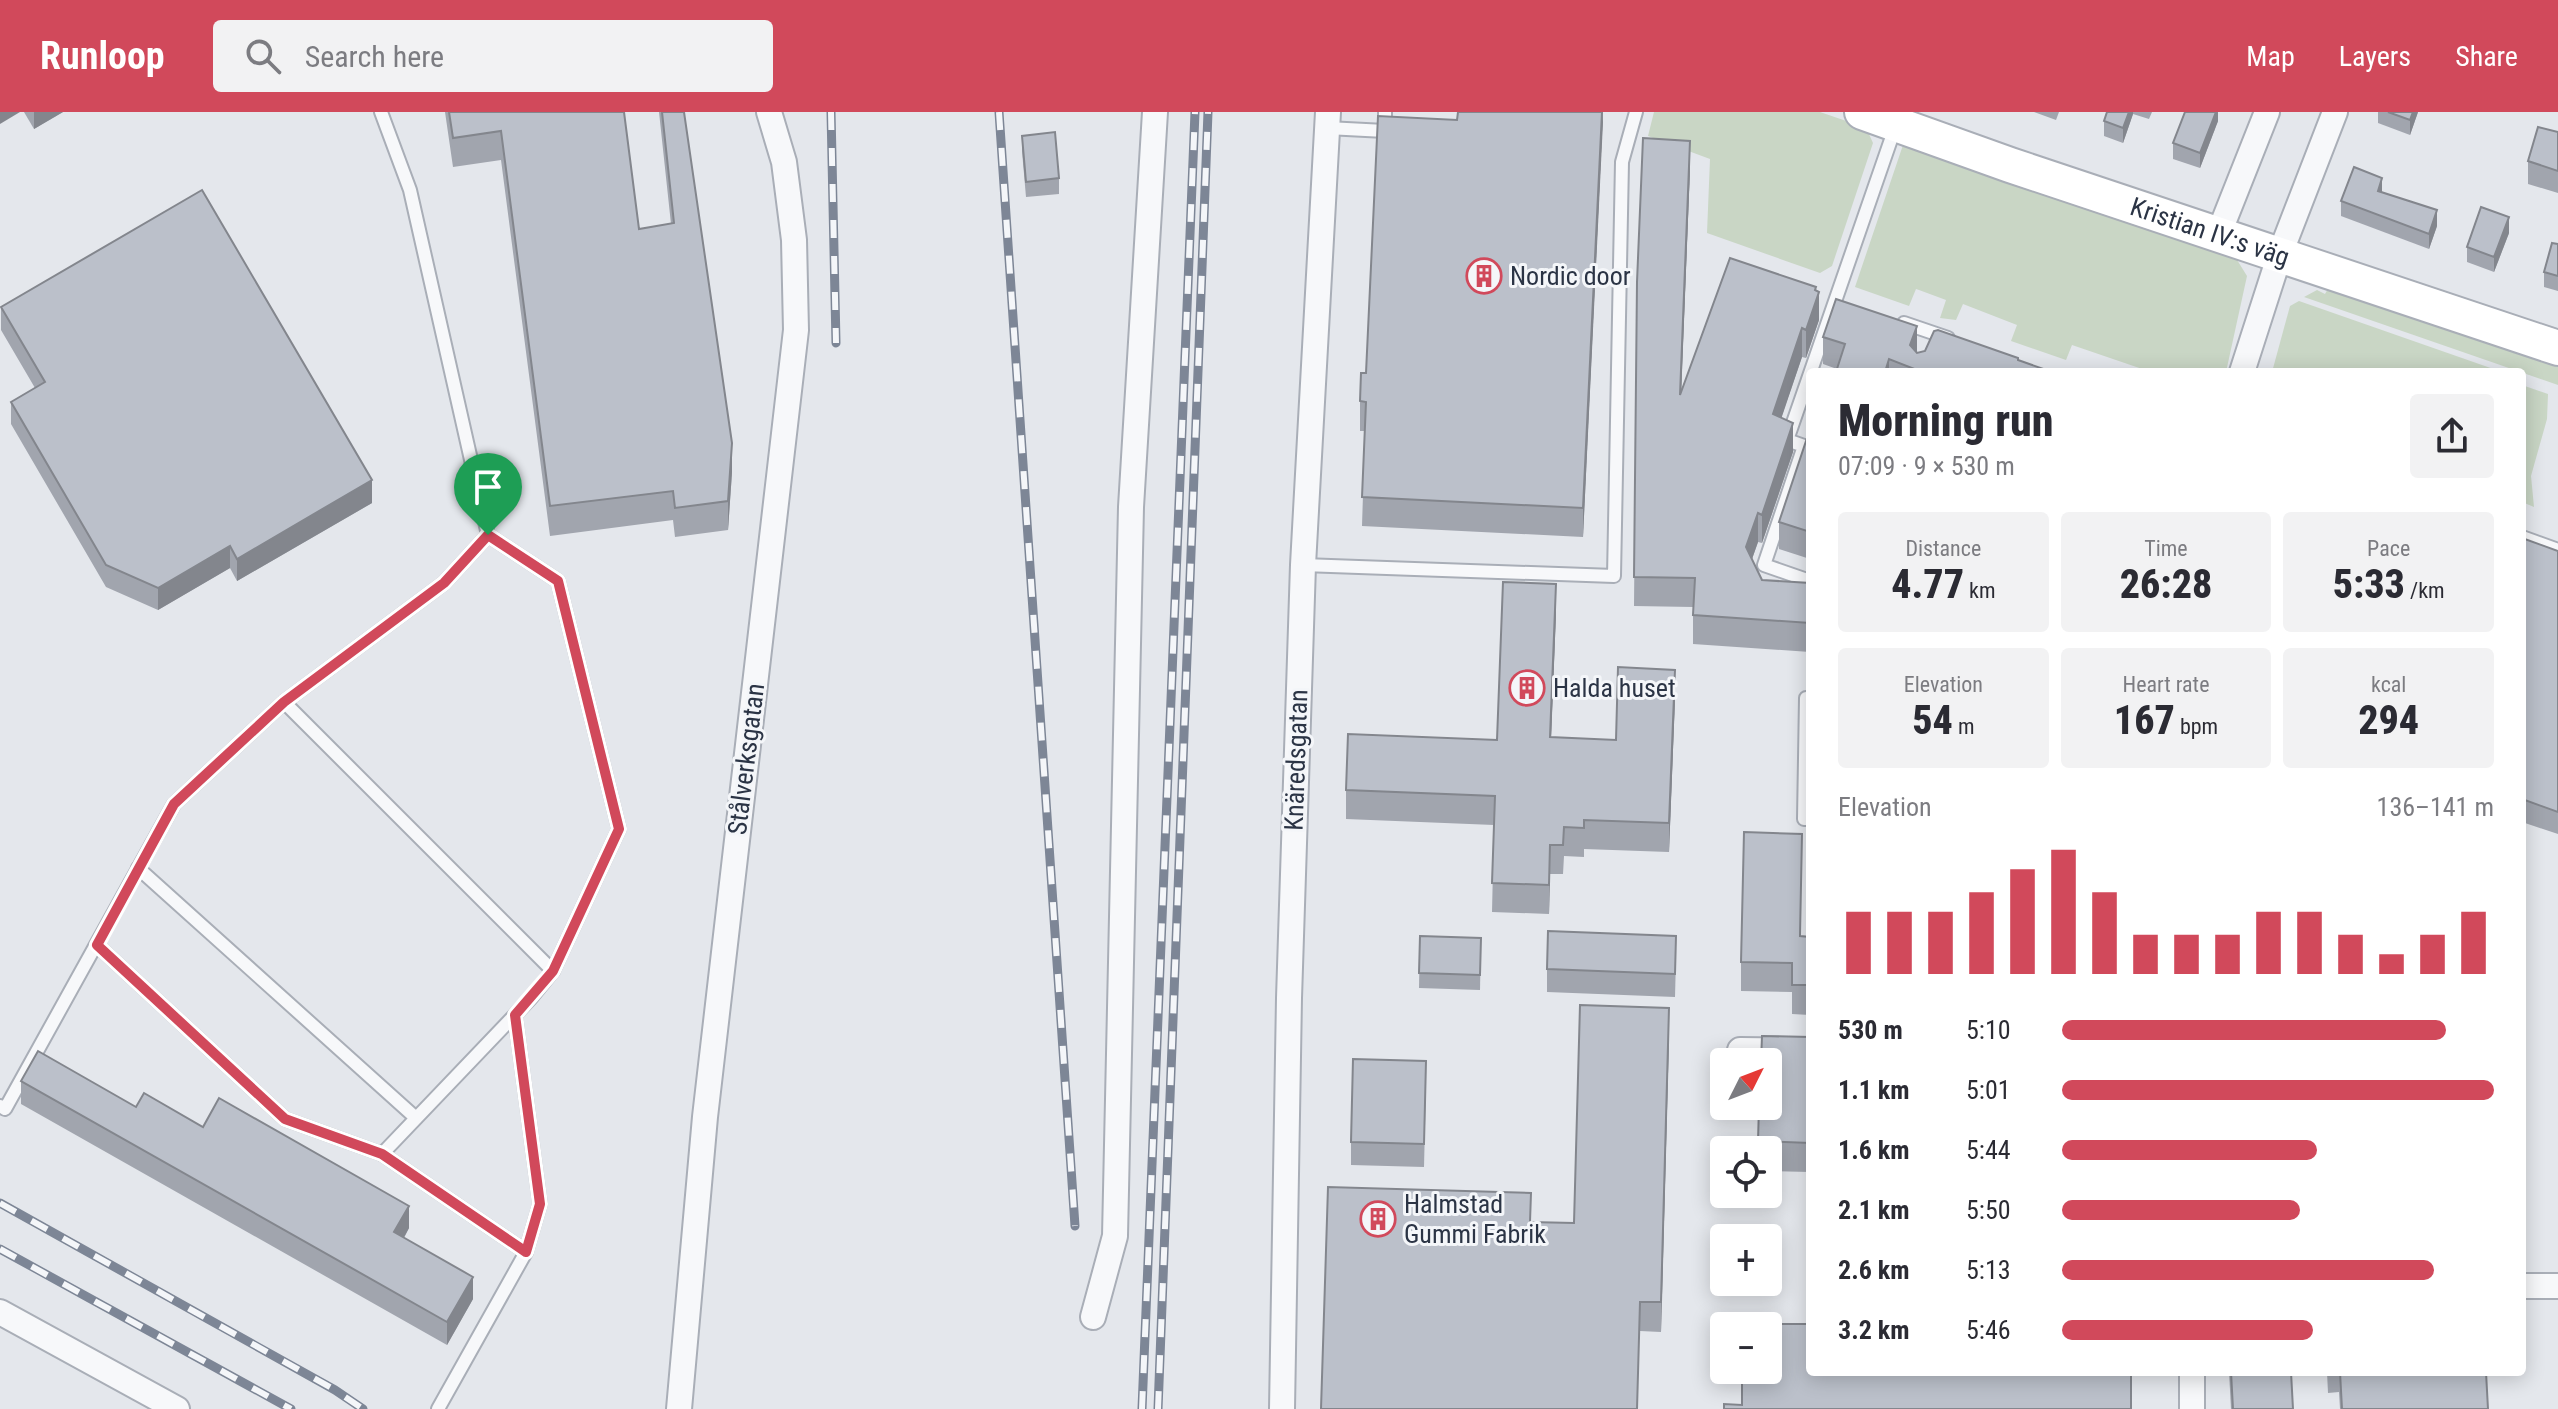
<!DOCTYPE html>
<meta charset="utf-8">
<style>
:root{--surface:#fff;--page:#f2f2f3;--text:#2b2b33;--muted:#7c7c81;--accent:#d1495b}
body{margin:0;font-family:"Roboto Condensed",sans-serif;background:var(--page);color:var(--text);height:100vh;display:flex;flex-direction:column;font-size:30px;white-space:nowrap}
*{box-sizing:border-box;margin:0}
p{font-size:26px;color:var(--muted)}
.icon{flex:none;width:44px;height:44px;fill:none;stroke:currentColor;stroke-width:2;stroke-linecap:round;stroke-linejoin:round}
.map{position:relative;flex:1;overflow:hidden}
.sheet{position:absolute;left:1806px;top:256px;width:720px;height:1008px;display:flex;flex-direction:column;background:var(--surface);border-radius:8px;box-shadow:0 4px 20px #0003}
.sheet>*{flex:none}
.needle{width:52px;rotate:48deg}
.fabs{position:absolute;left:1710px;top:936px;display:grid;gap:16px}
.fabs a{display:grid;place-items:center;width:72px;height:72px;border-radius:8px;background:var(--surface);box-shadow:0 4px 20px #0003;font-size:40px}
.pin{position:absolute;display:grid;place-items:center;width:68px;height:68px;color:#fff;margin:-82px -34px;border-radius:50% 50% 50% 0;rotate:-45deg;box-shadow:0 0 8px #0007}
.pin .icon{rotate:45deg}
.round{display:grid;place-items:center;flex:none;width:84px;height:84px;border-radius:8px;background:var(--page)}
.head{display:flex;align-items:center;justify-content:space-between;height:136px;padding:0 32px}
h1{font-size:44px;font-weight:800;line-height:60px}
.metrics{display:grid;grid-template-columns:repeat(3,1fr);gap:12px;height:136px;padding:8px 32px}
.metrics div{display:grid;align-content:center;border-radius:8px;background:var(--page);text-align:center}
.metrics b{font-size:40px;font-weight:800}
.metrics small{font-size:22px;font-weight:400}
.metrics p{font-size:22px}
.chart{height:224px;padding:16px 32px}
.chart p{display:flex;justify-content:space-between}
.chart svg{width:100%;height:144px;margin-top:8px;stroke:var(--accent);stroke-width:6}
ul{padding:0 32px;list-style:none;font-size:26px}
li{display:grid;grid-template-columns:128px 96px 1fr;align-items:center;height:60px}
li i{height:20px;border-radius:10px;background:var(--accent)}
header{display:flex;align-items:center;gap:48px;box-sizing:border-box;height:112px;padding:0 40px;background:var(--accent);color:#fff}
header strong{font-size:38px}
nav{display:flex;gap:44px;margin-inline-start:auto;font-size:28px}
.search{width:560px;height:72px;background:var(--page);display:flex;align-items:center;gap:20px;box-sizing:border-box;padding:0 28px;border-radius:8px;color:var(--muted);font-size:30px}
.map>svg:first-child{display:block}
.green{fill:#c9d6c5}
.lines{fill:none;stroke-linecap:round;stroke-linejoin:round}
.lane-casing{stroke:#a9aeb7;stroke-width:16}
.street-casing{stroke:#a9aeb7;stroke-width:28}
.secondary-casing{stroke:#a9aeb7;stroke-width:38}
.lane{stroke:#f7f8fa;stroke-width:12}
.street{stroke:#f7f8fa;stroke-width:24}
.secondary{stroke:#fff;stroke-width:34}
.rail-casing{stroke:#7d8696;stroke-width:9}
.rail{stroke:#f4f6f9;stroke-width:6;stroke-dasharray:18;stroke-linecap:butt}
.wall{fill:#a1a5ae}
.shaded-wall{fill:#83868d}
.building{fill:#bbc0ca;stroke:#83868d;stroke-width:2}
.route-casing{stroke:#fff;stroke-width:16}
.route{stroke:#d1495b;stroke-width:10}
.labels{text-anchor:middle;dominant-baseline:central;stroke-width:6;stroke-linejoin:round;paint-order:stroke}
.street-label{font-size:26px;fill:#2b3445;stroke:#f4f6f9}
.poi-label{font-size:26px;fill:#2b3445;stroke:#f4f6f9;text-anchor:start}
</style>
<header>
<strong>Runloop</strong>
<div class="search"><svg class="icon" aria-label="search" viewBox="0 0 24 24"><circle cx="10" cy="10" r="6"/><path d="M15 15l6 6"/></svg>Search here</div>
<nav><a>Map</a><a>Layers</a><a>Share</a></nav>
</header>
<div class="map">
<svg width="2558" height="1297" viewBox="0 0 2558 1297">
<rect width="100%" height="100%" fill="#e4e7ec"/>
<g class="green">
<path d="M1654 0H1820L1855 12 1868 20 1873 31 1832 154 1820 161 1707 121 1710 47 1648 24Z"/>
<path d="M1903 33 2234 143 2247 164 2226 260H2151L2072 233 2066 248 2011 229 2017 213 1963 192 1956 208 1940 206 1946 188 1919 178 1916 177 1909 194 1855 175Z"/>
<path d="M2329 175 2558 255V273L2304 185 2317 178 2325 182Z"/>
<path d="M2299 189 2502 260H2272L2290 194Z"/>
<path d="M2522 273 2548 282 2547 307 2531 364 2534 395 2522 390Z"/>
</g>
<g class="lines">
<defs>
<g id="lane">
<path d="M1327 16 1385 19V0"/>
<path d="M1904 211 1948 226"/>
<path d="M2522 425 2558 438"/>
<path d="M1303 453 1614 464 1622 50 1636 0"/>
<path d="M1810 469 1764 453 1804 334 1787 328 1896 13"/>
<path d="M1810 586H1806L1804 707H1810"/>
<path d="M284 590 553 859 619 717 558 469 488 423"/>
<path d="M138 756 416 1006"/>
<path d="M97 833 285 1007 382 1042"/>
<path d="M515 903 540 1092 526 1140"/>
<path d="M0 994 5 997 174 692 284 590 444 471 488 423 410 78 381 0"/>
<path d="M438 1297 526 1140 382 1042 531 886 553 859"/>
</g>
<g id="street">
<path d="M2219 121 2267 0"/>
<path d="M2242 260 2280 142 2335 0"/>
<path d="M1740 938 1810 939"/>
<path d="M2522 1174H2558"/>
<path d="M0 1200 177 1297"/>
<path d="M1093 1205 1115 1124 1131 395 1155 0"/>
<path d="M679 1297 705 1005 796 218 794 128 784 50 769 0"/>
<path d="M1282 1297 1289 886 1303 453 1328 0"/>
<path d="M2192 1297V1260"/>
</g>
<g id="secondary">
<path id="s1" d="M1862 0 2010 53 2558 236"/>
</g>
</defs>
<use href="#lane" class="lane-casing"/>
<use href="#street" class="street-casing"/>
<use href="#secondary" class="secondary-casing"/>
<use href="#lane" class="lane"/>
<use href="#street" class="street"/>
<use href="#secondary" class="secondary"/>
<defs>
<g id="rail">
<path d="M831 0 836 231"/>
<path d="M999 0 1075 1114"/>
<path d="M0 1091 335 1278 363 1297"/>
<path d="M0 1137 291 1297"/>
<path d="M1142 1297 1195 0"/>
<path d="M1158 1297 1208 0"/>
</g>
</defs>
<use href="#rail" class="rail-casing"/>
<use href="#rail" class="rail"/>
</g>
<g class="wall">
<path d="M24 0H63L34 17Z"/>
<path d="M445 0H624L639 117 671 112 659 0H684L732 360 728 418 675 425 673 408 550 424 501 48 453 55Z"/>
<path d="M1603 0 1583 425 1362 414 1365 319H1360V289L1366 261 1457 8Z"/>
<path d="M2034 0H2059L2056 8Z"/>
<path d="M2107 0H2152L2149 7 2133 2 2123 31 2104 24V9Z"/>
<path d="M2218 0V9L2200 56 2173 47V31Z"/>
<path d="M2378 0H2418L2410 23 2378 11Z"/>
<path d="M2558 20V81L2528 72V49Z"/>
<path d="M1022 24 1059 66V82L1026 85 1022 39Z"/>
<path d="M1690 57 1681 279 1816 179 1819 208 1806 246 1802 245 1781 306 1793 340 1762 431 1758 430 1752 447 1762 468 1810 471V540L1693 532V495L1634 494 1637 170Z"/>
<path d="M2341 89 2437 114 2429 137 2341 104Z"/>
<path d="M2509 121 2494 160 2467 150V135Z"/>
<path d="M2558 132V179L2544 175V160Z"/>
<path d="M1 195 372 391 237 469 230 456 158 498 106 475 11 312V290L35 276 1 218Z"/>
<path d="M1823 225 1917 241 2018 249 2052 260H1836L1837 257 1823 252Z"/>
<path d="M1810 317V447L1779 437V410Z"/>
<path d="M2522 426 2558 439V722L2522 710Z"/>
<path d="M1556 501 1551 625 1616 628 1675 587 1669 740 1584 737V745L1564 744 1563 762H1550L1549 802 1492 800 1494 713 1346 707V678L1497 628Z"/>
<path d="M1420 824 1481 826 1480 878 1419 876Z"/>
<path d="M1800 824 1810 825V903L1792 902V880L1741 879V850Z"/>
<path d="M1676 846 1675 885 1547 880V857Z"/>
<path d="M1669 925 1661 1220 1640 1219 1531 1110 1574 1111Z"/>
<path d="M1810 925V1060L1768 1059V1038H1758L1759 994Z"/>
<path d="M21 969 136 995 203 1015 409 1116 404 1126 473 1187 447 1233 21 992Z"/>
<path d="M1426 972 1424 1055 1351 1053V1030Z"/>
<path d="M2229 1260H2291L2293 1297H2231Z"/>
<path d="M2327 1260H2486L2488 1297H2340L2339 1280 2328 1281Z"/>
</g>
<g class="shaded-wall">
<path d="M0 0H20L0 12Z"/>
<path d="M34 0H63L34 17Z"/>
<path d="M1602 0 1603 10 1583 425V396Z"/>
<path d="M2129 0H2133V2L2123 31V16Z"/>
<path d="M2216 0H2218V9L2200 56V41Z"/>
<path d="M2413 0H2418L2410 23V8Z"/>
<path d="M1690 29V57L1680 311V283Z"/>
<path d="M2382 66V82L2378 79Z"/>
<path d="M2437 98V114L2429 137V122Z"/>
<path d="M2509 105V121L2494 160V145Z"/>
<path d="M1816 175V188L1819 180V208L1806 246V218Z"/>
<path d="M1917 214V241L1910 233Z"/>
<path d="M1802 216V245L1773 331V302Z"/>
<path d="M1889 247V260H1885Z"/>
<path d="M1793 311V340L1762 431V403Z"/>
<path d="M732 331V360L728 418V389Z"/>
<path d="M372 368V391L237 469V447Z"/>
<path d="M1758 401V430L1746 464V435Z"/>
<path d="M230 434V456L158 498V476Z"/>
<path d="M1556 472V501L1550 654V625Z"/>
<path d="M1675 558V587L1669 740V711Z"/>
<path d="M1550 733V762L1549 802V773Z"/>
<path d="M1669 896V925L1661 1220V1190Z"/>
<path d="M409 1094V1116L394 1143V1120Z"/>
<path d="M473 1165V1187L447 1233V1210Z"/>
</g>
<g class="building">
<path d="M449 0H624L639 117 674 111 662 0H684L732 331 728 389 675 396 673 379 550 394 501 19 453 26Z"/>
<path d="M1458 0H1602L1583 396 1362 385 1366 290 1360 289 1361 261H1366L1378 4 1457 8Z"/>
<path d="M2107 0H2129L2123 16 2104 9Z"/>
<path d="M2185 0H2216L2200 41 2173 31Z"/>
<path d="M2388 0H2413L2410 8Z"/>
<path d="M2538 15 2558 20V59L2528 49Z"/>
<path d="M1055 20 1059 66 1026 70 1022 24Z"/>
<path d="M1643 26 1690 29 1680 283 1730 146 1816 175 1815 178 1819 180 1806 218 1802 216 1773 302 1793 311 1762 403 1758 401 1746 435 1762 468 1810 471V511L1693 503 1695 466 1634 465 1637 170Z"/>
<path d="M2354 55 2382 66 2378 79 2437 98 2429 122 2341 89Z"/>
<path d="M202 78 372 368 237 447 230 434 158 476 106 453 11 290 45 270 1 195Z"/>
<path d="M2481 95 2509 105 2494 145 2467 135Z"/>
<path d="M2552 131 2558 132V164L2544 160Z"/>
<path d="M1836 187 1917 214 1910 233 1917 241 1925 239 1934 219 1938 218 2018 246V248L2052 260H1922L1889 247 1885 260H1836L1845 232 1823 225Z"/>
<path d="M1810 317V420L1779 410Z"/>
<path d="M2522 426 2558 439V700L2522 687Z"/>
<path d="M1503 470 1556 472 1550 625 1616 628 1618 555 1675 558 1669 711 1584 708V716L1564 715 1563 733H1550L1549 773 1492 771 1495 684 1346 678 1348 622 1497 628Z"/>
<path d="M1744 720 1802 722 1800 824 1810 825V873H1792V851L1741 850Z"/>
<path d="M1548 819 1676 824 1675 862 1547 857Z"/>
<path d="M1420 824 1481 826 1480 863 1419 861Z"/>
<path d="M1580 893 1669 896 1661 1190H1640L1637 1297H1321L1328 1075 1531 1081 1530 1110 1574 1111Z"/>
<path d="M1762 924 1810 925V1031L1758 1029 1759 994H1768V950H1761Z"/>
<path d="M38 939 136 995 144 981 203 1015 219 986 409 1094 394 1120 473 1165 447 1210 21 969Z"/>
<path d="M1353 947 1426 949 1424 1032 1351 1030Z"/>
<path d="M1742 1212H1810V1260H2131V1297H1724V1292L1742 1293V1258H1768V1214H1742Z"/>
<path d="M2231 1260H2291L2293 1297H2233Z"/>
<path d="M2340 1260H2486L2488 1297H2342Z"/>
</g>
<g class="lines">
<defs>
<path id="route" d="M488 423 558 469 619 717 553 859 515 903 540 1092 526 1140 382 1042 285 1007 97 833 174 692 284 590 444 471Z"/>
</defs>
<use href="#route" class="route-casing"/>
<use href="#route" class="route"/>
</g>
<defs>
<symbol id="building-ring" viewBox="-11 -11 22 22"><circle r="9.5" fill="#f4f6f9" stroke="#d1495b" stroke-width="1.5"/><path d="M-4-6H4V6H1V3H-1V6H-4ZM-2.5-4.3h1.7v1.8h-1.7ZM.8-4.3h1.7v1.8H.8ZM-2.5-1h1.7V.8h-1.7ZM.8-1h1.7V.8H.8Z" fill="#d1495b"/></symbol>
</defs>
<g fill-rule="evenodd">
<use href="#building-ring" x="1464" y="144" width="40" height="40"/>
<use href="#building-ring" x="1507" y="556" width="40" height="40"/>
<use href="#building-ring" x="1358" y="1087" width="40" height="40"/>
</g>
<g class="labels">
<g class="street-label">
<text stroke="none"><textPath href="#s1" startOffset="368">Kristian IV:s väg</textPath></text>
<text transform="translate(746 647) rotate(-83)">Stålverksgatan</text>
<text transform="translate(1296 648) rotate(-88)">Knäredsgatan</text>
</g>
<g class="poi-label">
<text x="1510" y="164">Nordic door</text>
<text x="1553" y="576">Halda huset</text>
<text x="1404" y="1092">Halmstad<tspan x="1404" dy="30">Gummi Fabrik</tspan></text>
</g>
</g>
</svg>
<div class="fabs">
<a><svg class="needle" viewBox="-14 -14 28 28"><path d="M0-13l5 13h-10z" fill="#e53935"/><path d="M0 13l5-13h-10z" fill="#7c7c81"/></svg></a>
<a><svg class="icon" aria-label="locate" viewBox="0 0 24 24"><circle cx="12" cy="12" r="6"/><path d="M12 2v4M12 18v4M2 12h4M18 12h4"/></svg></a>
<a>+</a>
<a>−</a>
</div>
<div class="pin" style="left:488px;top:423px;background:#1e9e55"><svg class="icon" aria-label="arrive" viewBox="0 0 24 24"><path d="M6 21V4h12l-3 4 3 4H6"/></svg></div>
<section class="sheet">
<div class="head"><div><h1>Morning run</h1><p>07:09 · 9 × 530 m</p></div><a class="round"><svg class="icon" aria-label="share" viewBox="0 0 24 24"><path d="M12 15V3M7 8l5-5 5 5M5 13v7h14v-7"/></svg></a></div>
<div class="metrics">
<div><p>Distance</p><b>4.77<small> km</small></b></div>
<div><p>Time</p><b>26:28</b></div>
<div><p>Pace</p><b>5:33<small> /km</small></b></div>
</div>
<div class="metrics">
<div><p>Elevation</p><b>54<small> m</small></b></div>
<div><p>Heart rate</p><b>167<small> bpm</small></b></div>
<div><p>kcal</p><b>294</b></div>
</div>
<div class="chart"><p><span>Elevation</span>136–141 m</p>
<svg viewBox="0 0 160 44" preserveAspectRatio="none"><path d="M5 44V25M15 44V25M25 44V25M35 44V19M45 44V12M55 44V6M65 44V19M75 44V32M85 44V32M95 44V32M105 44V25M115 44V25M125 44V32M135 44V38M145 44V32M155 44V25"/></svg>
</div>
<ul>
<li><b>530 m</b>5:10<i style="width:89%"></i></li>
<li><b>1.1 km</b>5:01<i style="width:100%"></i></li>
<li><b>1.6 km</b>5:44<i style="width:59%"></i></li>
<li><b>2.1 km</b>5:50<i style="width:55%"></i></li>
<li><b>2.6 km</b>5:13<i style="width:86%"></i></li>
<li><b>3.2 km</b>5:46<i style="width:58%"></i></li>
</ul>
</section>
</div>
